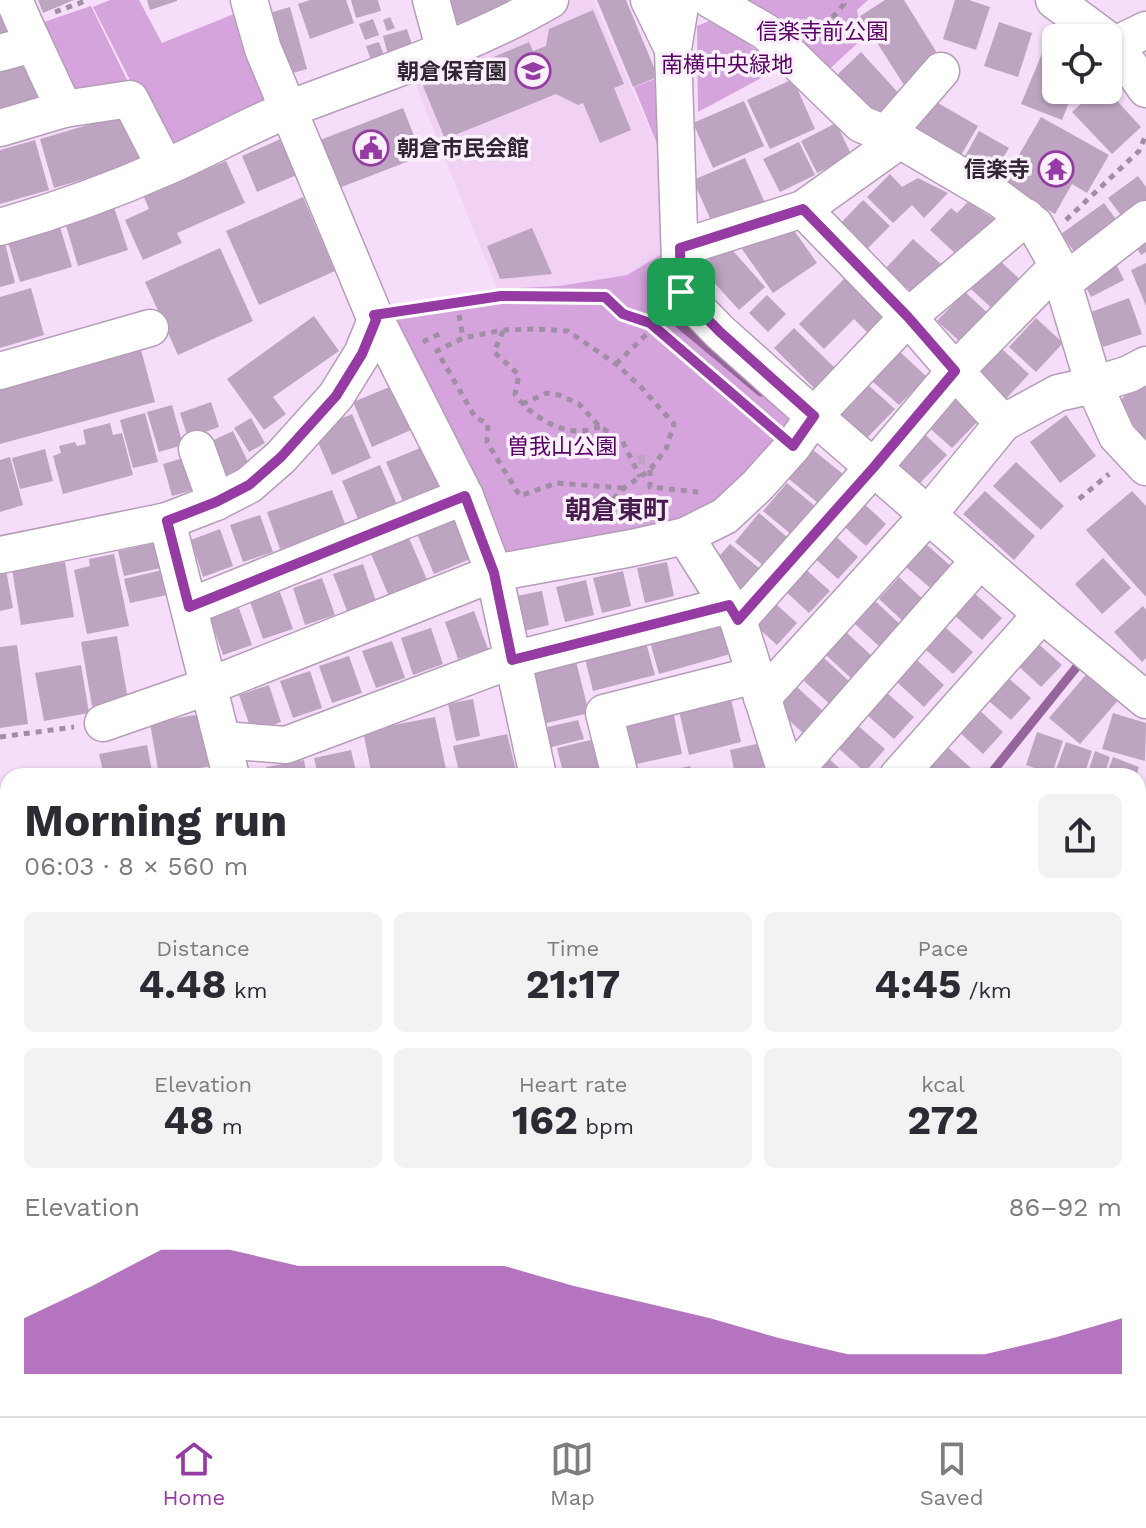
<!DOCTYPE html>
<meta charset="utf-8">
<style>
:root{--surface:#fff;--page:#f2f2f3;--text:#2b2b33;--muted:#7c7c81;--line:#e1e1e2;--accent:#963aa4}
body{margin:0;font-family:"Work Sans","Noto Sans JP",sans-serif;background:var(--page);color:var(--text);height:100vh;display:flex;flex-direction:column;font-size:30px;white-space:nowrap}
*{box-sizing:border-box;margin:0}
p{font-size:26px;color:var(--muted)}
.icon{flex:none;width:44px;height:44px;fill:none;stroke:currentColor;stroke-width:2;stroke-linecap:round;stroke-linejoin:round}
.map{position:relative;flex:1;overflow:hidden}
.side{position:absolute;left:0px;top:768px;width:1146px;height:648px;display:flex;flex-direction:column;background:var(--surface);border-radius:24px 24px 0 0;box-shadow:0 2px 6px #0004}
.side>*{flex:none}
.tools{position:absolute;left:1042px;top:24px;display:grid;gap:16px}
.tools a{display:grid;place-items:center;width:80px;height:80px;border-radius:12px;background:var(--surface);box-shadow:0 2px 6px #0004;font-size:40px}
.pin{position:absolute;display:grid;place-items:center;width:68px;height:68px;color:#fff;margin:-34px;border-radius:16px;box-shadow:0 4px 12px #0006}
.round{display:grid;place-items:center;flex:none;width:84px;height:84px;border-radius:12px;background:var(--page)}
.headline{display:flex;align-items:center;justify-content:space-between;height:136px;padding:0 24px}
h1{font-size:44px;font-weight:700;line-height:60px}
.figures{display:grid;grid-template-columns:repeat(3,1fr);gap:12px;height:136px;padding:8px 24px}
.figures div{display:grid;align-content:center;border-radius:12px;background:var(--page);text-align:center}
.figures b{font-size:40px;font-weight:700}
.figures small{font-size:22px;font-weight:400}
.figures p{font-size:22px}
.chart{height:224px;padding:16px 24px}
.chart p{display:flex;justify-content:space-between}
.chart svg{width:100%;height:144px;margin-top:8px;fill:var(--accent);opacity:.7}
.dock{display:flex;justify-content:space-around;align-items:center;height:112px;border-top:2px solid var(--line);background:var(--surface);font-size:22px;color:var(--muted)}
.dock a{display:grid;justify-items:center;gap:4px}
.dock .current{color:var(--accent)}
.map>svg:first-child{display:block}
.built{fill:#f1d2f5}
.green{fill:#d6a4dd}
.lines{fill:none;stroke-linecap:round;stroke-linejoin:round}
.stream{stroke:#95659c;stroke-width:9}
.building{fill:#bda5c1}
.minor-casing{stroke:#b59db8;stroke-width:39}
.path{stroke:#a08ea4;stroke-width:5;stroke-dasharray:6 6;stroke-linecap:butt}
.minor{stroke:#fff;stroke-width:36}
.route-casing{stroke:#fff;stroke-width:16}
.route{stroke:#963aa4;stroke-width:10}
.labels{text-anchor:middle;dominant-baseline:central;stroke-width:7;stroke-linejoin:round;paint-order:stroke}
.park-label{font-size:22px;fill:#580064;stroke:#faf0fc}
.poi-label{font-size:22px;font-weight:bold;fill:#302732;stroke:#faf0fc;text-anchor:end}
.quarter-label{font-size:26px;font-weight:bold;fill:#481c4f;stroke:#faf0fc}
</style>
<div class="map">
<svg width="1146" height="1416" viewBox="0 0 1146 1416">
<rect width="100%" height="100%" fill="#f6ddfa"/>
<path class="built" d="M573 0H593L659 151 667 251 627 275 559 286 497 289 413 78 465 54Z"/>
<g class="green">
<path d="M110 0H139L162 43 234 14 276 106 169 157 93 7Z"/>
<path d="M746 0H868L857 10 862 39 823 75Z"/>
<path d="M91 6 131 88 75 96 41 23Z"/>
<path d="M714 19 762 54 778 69 698 112 697 26Z"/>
<path d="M658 78 659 149 634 87Z"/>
<path d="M667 251 660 288 682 323 798 426 725 516 494 573 374 315 497 289 559 286 627 275Z"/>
</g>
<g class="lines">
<g class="stream">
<path d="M659 307 761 392"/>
<path d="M989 776 1083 659 1080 657"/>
<path d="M1138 1385 1146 1383"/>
<path d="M1014 1416 1046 1408"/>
</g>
</g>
<g class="building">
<path d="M0 0 11 35 0 38Z"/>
<path d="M38 0H74L43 13Z"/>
<path d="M147 0H177V1L150 10Z"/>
<path d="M310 0H346L354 23 310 39 298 4Z"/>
<path d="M351 0H378L381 11 356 18Z"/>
<path d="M442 0H508L511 9 449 26Z"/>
<path d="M597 0H626L658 77 633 87Z"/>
<path d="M885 0H904L942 61 904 85 860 16Z"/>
<path d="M955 0H969L990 7 976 50 943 39Z"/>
<path d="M290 7 307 69 282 76 266 14Z"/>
<path d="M593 10 624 84 614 88 631 130 600 143 583 103 578 105 556 94 445 139 423 86 467 68 471 77 486 71 482 62 529 42 533 51 546 46 549 29Z"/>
<path d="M390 17 395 28 387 31 383 20Z"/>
<path d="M373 19 379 35 365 40 359 24Z"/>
<path d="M999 22 1032 33 1018 77 984 66Z"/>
<path d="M407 29 414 51 389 59 383 36Z"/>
<path d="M1048 39 1056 43V90H1074L1062 120 1021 104Z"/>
<path d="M379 42 385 58 372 63 366 46Z"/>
<path d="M861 52 902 97 878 119 837 75Z"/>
<path d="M26 57 41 105 0 117V64Z"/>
<path d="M793 79 815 129 770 149 747 100Z"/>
<path d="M1096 90H1107L1141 127 1112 154 1072 112Z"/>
<path d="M924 95 978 126 960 157 906 126Z"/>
<path d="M744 101 764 146 713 168 693 123Z"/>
<path d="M403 108 422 156 339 188 320 140Z"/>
<path d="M125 114 140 163 54 188 40 139Z"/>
<path d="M1041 117 1109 155 1087 193 1072 184 1055 214 1002 184Z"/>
<path d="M836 123 852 156 817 173 801 141Z"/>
<path d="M979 131 1009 148 993 174 964 158Z"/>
<path d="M283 138 299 174 257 192 242 156Z"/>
<path d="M35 140 49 190 0 204V150Z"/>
<path d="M799 142 815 175 780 192 763 159Z"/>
<path d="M745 158 765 203 713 225 693 180Z"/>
<path d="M226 161 245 203 177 233 182 243 143 260 125 220 149 209 144 197Z"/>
<path d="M890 174 902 187 918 178 948 193 924 218 912 205 893 223 867 197Z"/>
<path d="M1138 176 1146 187V201L1123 218 1108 198Z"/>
<path d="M303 197 335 271 259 305 226 231Z"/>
<path d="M863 200 890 226 862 254 835 229Z"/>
<path d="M968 202 994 219 957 255 930 230 951 208 957 213Z"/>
<path d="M1104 203 1124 230 1082 262 1061 234Z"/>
<path d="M114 207 128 250 78 266 65 222Z"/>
<path d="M786 219 817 263 773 293 742 249Z"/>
<path d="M60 227 72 267 20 282 8 242Z"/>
<path d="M532 228 552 274 500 279 487 246Z"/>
<path d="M1146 236V252L1141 255 1134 243Z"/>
<path d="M913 239 941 264 914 294 906 287 901 293 887 280 892 274 886 268Z"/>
<path d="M5 243 15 283 0 287V244Z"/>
<path d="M727 244 765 287 739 310 700 267Z"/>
<path d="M220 248 253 321 178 355 145 282Z"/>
<path d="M999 260 1026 285 998 314 971 289Z"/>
<path d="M1115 262 1124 280 1091 297 1082 280Z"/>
<path d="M1146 263V306L1131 270Z"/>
<path d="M848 275 889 315 870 335 854 319 824 349 799 324Z"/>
<path d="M31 288 44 335 0 348V297Z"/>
<path d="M965 292 992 317 964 345 937 321Z"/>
<path d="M767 295 786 314 768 332 749 313Z"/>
<path d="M1129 298 1142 334 1103 347 1091 312Z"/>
<path d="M314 316 339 351 273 397 286 414 264 430 227 379Z"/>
<path d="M1036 318 1063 343 1036 372 1009 347Z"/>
<path d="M794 328 837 370 817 391 774 348Z"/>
<path d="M140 346 155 402 0 444V383Z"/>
<path d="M1002 349 1029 374 1002 403 975 378Z"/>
<path d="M900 352 927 377 899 405 872 381Z"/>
<path d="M1145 380 1146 382V441L1116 403Z"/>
<path d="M867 384 895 409 867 438 840 413Z"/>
<path d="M392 386 411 430 372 447 353 402Z"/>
<path d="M952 395 979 420 952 448 925 424Z"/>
<path d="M211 402 219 427 188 438 180 413Z"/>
<path d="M172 405 183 445 159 452 147 412Z"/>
<path d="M145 413 158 462 133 468 120 420Z"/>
<path d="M352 414 371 458 332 475 313 430Z"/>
<path d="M1066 415 1096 456 1060 483 1030 442Z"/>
<path d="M251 418 265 443 249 452 234 428Z"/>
<path d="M110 423 113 435 122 433 133 475 63 494 53 456 61 453 59 446 75 442 77 446 86 444 83 430Z"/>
<path d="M920 430 947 455 920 483 893 459Z"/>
<path d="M233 431 249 464 217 479 201 446Z"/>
<path d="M425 446 444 490 405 506 386 462Z"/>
<path d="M45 449 53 481 20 489 12 458Z"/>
<path d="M813 450 843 474 818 503 789 479Z"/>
<path d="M638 455H645V465L638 464Z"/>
<path d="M190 456 200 488 172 496 163 464Z"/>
<path d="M10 457 23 505 0 512V460Z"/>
<path d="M1016 462 1064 506 1041 530 993 486Z"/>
<path d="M380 465 399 509 361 526 342 481Z"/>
<path d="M787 483 816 507 792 535 763 511Z"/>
<path d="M332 490 346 526 280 549 267 512Z"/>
<path d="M985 491 1035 536 1014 560 963 514Z"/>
<path d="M1132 491 1146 506V597L1086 530Z"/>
<path d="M859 499 886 524 866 546 838 521Z"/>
<path d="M454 513 473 558 434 574 415 529Z"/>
<path d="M759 513 788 538 764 566 735 542Z"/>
<path d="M260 515 273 552 243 562 230 525Z"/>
<path d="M220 529 233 566 203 577 191 540Z"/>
<path d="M831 532 858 557 838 579 811 555Z"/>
<path d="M409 538 428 582 390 599 371 554Z"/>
<path d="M164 541 170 566 124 576 118 551Z"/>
<path d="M730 544 759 568 739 591 712 564Z"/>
<path d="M926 544 954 569 934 591 906 567Z"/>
<path d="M114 554 129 626 87 634 74 570 90 566 89 559Z"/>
<path d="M1103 558 1131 588 1102 614 1075 584Z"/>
<path d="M65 562 74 617 21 625 12 569Z"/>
<path d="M667 562 674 596 645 603 637 568Z"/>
<path d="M363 564 376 601 347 611 333 574Z"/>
<path d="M802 566 830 591 809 613 782 588Z"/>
<path d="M171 568 176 593 130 603 124 579Z"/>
<path d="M6 570 13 608 0 611V572Z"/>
<path d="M623 571 631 606 602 613 593 578Z"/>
<path d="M899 577 926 602 906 624 879 599Z"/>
<path d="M322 578 335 615 305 625 293 588Z"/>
<path d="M586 580 594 615 565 622 556 587Z"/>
<path d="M542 591 549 625 520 632 512 597Z"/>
<path d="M280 592 293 629 263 639 250 602Z"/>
<path d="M974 593 1002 618 982 640 954 615Z"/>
<path d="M769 598 797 623 777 645 749 620Z"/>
<path d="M875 601 902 626 882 649 855 624Z"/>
<path d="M1143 606 1146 610V658L1142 662 1114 632Z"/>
<path d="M239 608 252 645 223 655 210 618Z"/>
<path d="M474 611 488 649 458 659 445 622Z"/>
<path d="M723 617 734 653 659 674 649 638Z"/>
<path d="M945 627 973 652 953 674 925 649Z"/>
<path d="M431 628 443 664 413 675 401 638Z"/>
<path d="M846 632 873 657 853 680 826 655Z"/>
<path d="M117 636 128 700 92 706 81 642Z"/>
<path d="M645 639 655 675 593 691 584 655Z"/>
<path d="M1034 640 1062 665 1041 687 1014 662Z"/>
<path d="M392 641 405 678 376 688 362 651Z"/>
<path d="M17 645 28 724 0 728V647Z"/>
<path d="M349 656 362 693 332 703 319 666Z"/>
<path d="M575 657 589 713 534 726 520 671Z"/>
<path d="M824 658 851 683 831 705 804 681Z"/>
<path d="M917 660 944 685 924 707 897 682Z"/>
<path d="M81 665 89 713 44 721 35 673Z"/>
<path d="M1090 670 1121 697 1080 744 1049 718Z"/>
<path d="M310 671 322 708 293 718 280 681Z"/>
<path d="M1003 673 1031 698 1011 720 983 696Z"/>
<path d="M269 685 281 722 252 732 239 695Z"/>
<path d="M797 687 824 712 804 734 777 709Z"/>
<path d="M886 692 914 717 894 739 866 714Z"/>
<path d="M473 699 480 736 456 741 448 704Z"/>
<path d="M731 699 741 742 689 755 679 711Z"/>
<path d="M976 707 1003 732 983 754 956 729Z"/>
<path d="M673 711 682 754 632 765 623 722Z"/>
<path d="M1113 713 1146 723 1145 761 1102 749Z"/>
<path d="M195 715 211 731 217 765 159 775 150 723Z"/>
<path d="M435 717 447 774 437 776H372L363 731Z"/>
<path d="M578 720 584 739 544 749 539 729Z"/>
<path d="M857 725 885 749 865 772 837 747Z"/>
<path d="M1037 732 1063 741 1052 774 1026 765Z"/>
<path d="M507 734 517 774 508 776H460L453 746Z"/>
<path d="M595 739 604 776H564L557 748Z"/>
<path d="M765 742 770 766 735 774 730 750Z"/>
<path d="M1066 742 1092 751 1084 776 1054 775Z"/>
<path d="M943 743 971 768 964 776H934L923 766Z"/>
<path d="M147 745 153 776H104L99 754Z"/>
<path d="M351 750 357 776H318L314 758Z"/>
<path d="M1095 751 1110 757 1104 776H1087Z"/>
<path d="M827 757 848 776H809Z"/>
<path d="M1113 757 1139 767 1136 776H1106Z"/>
<path d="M304 760 307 776H268L266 767Z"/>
<path d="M690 766 693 776H651L650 775Z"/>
<path d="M1138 1059 1146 1087V1373L1138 1375Z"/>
<path d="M0 1073H8V1134L0 1135Z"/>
<path d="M43 1408H77V1409L45 1416Z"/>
<path d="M444 1408 446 1416H413V1415Z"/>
<path d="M500 1408H552L554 1416H502Z"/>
<path d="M593 1408H618V1409L595 1415Z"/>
<path d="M803 1408H846L848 1416H805Z"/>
</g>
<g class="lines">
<defs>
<g id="minor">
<path d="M14 0 24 23 64 109 130 99 165 167"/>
<path d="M249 0 263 49 376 320 465 496 494 573 538 776"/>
<path d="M431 0 445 51"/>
<path d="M649 0 673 49"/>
<path d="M681 0 673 49 681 292 720 332 814 416 1042 614 1146 700"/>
<path d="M711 0 766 32 861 124 900 140 1000 199 1035 225 1058 266 1094 385 1117 436 1146 467"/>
<path d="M1054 0 1105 38"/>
<path d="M1108 40 1115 45 1146 89"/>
<path d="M1115 45 1146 30"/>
<path d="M0 53 33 44"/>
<path d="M0 128 64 109"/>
<path d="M886 134 941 71"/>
<path d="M803 209 908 317 955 371 1003 423"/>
<path d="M0 227C56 211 112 191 166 167 208 149 249 125 292 108 379 74 469 47 550 0"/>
<path d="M680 248 803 209 900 140"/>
<path d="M1063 283 1146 219"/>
<path d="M0 371 150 328"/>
<path d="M197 449 216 502"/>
<path d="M167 521 231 776"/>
<path d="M685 536 738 620 787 776"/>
<path d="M0 555 167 521 216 502 249 485 281 457 336 396 362 354 376 320"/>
<path d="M189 607 465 496"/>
<path d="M738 620 874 467 955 371 1058 266"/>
<path d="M762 698 923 521 1003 423 1058 393 1094 385 1129 374 1146 365"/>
<path d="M103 723 209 686 494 573 632 548 685 536 725 516 758 485 793 446 814 416 908 317 1026 217"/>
<path d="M223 740 286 745 512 660 729 605"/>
<path d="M620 776 604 713 755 675"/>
<path d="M790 776 980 560"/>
<path d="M898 776 1042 614"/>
<path d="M1138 846 1146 819"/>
<path d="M1138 917 1146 920"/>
<path d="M0 927 8 926"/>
<path d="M0 1176 8 1175"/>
<path d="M390 1408 392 1416"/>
<path d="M574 1408 576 1416"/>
<path d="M859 1408 861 1416"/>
<path d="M924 1408 926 1416"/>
<path d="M1088 1416 1123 1408"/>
</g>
</defs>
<use href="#minor" class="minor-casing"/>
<g class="path">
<path d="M55 12 88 0"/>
<path d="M817 36 844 4 840 0"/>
<path d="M1066 220 1139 151 1146 135"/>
<path d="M457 303 463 338"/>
<path d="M407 310 501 296 605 297C625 316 640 323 668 324"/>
<path d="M651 324 768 424"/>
<path d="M503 331 494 352 519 375 515 394C527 413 557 432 581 431 587 431 594 428 600 427"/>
<path d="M423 342 441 333"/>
<path d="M616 364 654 327"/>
<path d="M522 404 547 393 559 395 579 404 600 427 622 440 640 477"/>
<path d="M650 470V487L698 492"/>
<path d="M1079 499 1109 474"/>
<path d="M586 521 597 516 624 488 650 470 666 449 674 424 640 386 616 364 568 331 537 329 503 330 463 338 437 351 475 417 488 424 487 442 520 496 556 483 624 488"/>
<path d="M0 737 74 727"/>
<path d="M0 1383 8 1398"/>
<path d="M13 1408 19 1416"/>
</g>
<use href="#minor" class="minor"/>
</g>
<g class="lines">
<defs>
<path id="route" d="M803 209 908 317 955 371 874 467 738 620 729 605 512 660 494 573 465 496 189 607 167 521 216 502 249 485 281 457 336 396 362 354 376 320 374 315 501 296 605 297 623 314 650 323 793 446 814 416 720 332 681 292 680 248Z"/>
</defs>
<use href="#route" class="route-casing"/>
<use href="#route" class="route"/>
</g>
<defs>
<symbol id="school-ring" viewBox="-11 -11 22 22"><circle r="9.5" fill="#faf0fc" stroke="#963aa4" stroke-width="1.5"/><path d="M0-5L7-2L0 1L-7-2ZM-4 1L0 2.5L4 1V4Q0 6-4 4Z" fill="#963aa4"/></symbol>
<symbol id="civic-ring" viewBox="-11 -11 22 22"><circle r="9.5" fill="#faf0fc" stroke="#963aa4" stroke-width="1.5"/><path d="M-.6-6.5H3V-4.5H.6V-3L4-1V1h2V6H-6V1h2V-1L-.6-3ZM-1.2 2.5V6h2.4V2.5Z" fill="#963aa4"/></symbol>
<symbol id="temple-ring" viewBox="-11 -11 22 22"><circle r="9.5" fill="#faf0fc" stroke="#963aa4" stroke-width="1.5"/><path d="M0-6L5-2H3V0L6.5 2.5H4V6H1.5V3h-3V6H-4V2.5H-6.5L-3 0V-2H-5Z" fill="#963aa4"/></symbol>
</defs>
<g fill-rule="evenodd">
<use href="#school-ring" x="513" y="51" width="40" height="40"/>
<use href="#civic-ring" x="351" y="128" width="40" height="40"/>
<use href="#temple-ring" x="1036" y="149" width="40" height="40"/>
</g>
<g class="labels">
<g class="park-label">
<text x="822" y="31">信楽寺前公園</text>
<text x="727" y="64">南横中央緑地</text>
<text x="562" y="446">曽我山公園</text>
</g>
<g class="poi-label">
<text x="507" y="71">朝倉保育園</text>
<text x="397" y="148" text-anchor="start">朝倉市民会館</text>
<text x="1030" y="169">信楽寺</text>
</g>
<g class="quarter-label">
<text x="617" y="510">朝倉東町</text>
</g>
</g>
</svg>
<div class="tools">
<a><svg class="icon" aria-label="locate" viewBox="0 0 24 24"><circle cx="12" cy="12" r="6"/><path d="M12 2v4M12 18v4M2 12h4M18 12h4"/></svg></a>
</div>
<div class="pin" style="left:681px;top:292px;background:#1e9e55"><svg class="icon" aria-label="arrive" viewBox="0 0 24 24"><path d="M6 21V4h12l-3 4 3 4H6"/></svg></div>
<section class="side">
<div class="headline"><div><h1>Morning run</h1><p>06:03 · 8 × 560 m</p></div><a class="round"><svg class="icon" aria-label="share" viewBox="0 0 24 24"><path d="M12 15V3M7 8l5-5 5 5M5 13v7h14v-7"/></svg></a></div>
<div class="figures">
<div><p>Distance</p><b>4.48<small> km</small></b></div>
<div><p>Time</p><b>21:17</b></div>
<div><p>Pace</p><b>4:45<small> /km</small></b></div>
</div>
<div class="figures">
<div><p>Elevation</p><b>48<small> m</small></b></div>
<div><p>Heart rate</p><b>162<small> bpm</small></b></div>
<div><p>kcal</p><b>272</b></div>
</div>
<div class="chart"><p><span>Elevation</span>86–92 m</p>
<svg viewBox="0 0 160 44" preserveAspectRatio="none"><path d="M0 44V27L10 17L20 6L30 6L40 11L50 11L60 11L70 11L80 17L90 22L100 27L110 33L120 38L130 38L140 38L150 33L160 27V44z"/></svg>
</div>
</section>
</div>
<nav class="dock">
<a class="current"><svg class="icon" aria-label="home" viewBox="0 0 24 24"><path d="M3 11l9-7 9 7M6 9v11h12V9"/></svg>Home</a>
<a><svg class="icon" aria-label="map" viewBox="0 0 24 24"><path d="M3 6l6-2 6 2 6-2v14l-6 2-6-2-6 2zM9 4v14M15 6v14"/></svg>Map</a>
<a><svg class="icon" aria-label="saved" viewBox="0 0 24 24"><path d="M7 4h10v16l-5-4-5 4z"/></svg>Saved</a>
</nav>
